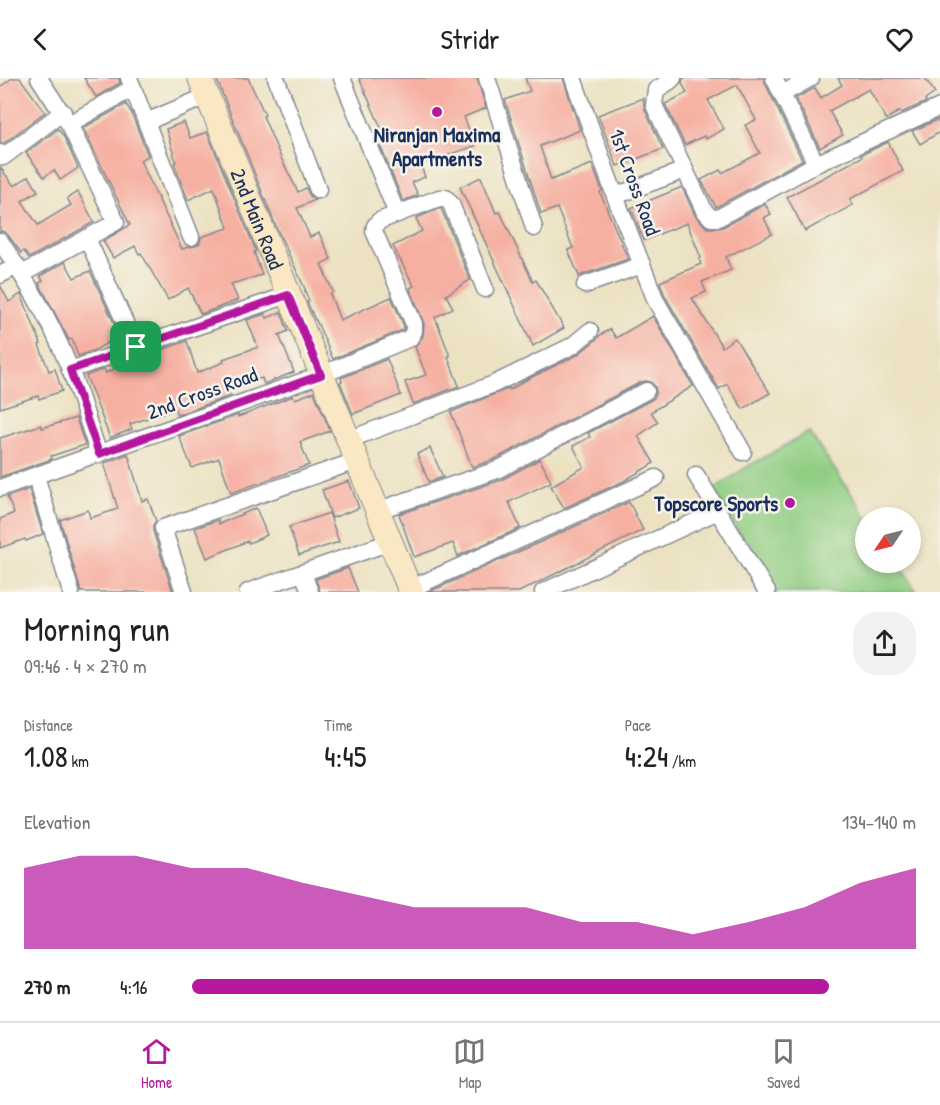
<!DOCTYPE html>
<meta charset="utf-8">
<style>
:root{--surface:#fff;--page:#f2f2f2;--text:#222;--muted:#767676;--line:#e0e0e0;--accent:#b5179e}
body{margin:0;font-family:"Patrick Hand",sans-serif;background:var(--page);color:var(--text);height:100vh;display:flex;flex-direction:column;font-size:22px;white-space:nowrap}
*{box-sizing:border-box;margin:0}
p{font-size:20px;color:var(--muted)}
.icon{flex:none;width:33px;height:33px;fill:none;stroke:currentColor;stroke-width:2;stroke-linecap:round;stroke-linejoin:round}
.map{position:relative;height:514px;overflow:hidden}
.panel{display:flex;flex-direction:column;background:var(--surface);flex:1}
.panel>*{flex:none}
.needle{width:39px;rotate:235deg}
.fabs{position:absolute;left:855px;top:429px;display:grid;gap:12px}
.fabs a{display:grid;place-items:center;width:66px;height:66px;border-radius:50%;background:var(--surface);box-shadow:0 3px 9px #0003;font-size:30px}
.pin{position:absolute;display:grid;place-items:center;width:51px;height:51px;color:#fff;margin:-26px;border-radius:12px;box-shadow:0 3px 9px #0006}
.round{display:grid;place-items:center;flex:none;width:63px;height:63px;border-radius:24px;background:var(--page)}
.summary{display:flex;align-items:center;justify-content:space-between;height:102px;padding:0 24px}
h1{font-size:33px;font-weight:600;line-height:45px}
.metrics{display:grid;grid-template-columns:repeat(3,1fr);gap:9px;height:102px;padding:6px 24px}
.metrics div{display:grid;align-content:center}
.metrics b{font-size:30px;font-weight:600}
.metrics small{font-size:16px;font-weight:400}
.metrics p{font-size:16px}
.chart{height:168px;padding:12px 24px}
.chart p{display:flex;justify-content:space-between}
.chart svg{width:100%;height:108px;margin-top:6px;fill:var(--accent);opacity:.7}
ul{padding:0 24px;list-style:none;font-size:20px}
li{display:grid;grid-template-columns:96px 72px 1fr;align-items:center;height:45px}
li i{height:15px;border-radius:8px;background:var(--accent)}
header{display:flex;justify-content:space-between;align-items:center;height:78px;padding:0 24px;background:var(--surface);font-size:27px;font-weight:600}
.tabs{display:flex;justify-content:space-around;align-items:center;height:84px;border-top:2px solid var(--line);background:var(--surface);font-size:16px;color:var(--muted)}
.tabs a{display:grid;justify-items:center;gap:3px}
.tabs .selected{color:var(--accent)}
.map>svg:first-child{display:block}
.green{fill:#90ce83;stroke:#567e70;stroke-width:1.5}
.building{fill:#f6b0a2}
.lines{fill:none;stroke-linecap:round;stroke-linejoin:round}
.street-casing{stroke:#848890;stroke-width:19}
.secondary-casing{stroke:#848890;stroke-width:26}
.street{stroke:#fff;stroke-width:16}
.secondary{stroke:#fae7c3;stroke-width:24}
.route-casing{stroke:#fff;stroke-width:12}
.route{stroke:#b5179e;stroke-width:8}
.poi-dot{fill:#b5179e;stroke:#f7f3e8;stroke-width:2}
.labels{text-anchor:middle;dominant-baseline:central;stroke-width:5;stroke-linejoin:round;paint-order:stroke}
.poi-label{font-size:21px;font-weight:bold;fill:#1b2f5e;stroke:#f7f3e8}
.street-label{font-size:21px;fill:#1b2f5e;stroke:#f7f3e8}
</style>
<header><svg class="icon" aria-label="back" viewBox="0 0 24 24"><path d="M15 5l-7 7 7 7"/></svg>Stridr<svg class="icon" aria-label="heart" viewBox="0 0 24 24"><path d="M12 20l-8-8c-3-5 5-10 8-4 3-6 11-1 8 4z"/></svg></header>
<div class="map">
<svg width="940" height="514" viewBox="0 0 940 514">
<rect width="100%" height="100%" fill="#f7f3e8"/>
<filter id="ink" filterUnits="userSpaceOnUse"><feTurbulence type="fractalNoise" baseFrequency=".0167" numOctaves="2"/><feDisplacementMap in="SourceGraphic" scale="12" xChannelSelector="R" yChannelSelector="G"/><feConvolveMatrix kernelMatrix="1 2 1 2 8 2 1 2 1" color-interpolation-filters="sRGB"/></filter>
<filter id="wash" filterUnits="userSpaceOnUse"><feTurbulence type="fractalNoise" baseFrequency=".008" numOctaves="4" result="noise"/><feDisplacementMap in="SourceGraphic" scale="24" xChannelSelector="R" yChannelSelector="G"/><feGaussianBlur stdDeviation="1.35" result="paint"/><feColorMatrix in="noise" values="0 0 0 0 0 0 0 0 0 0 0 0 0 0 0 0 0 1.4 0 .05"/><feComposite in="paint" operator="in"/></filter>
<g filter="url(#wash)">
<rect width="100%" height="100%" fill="#ece2c2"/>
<path class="green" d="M809 354 867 439 866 440V484L898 485 917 514H772L714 411 747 389Z"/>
<g id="blocks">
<g class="building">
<path d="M12 0H20L45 34 4 65H0V9Z"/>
<path d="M84 0H119L120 5 96 19Z"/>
<path d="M216 0H248L265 37 263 38 281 80 298 114 306 110 311 120 315 122 297 130 310 159 319 155 331 181 321 186 333 214 330 216 340 242 391 219 404 248 403 252 333 281 316 242H315L307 224 309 223 305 213H306L277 151Z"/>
<path d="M359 0H477L486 30 464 39 475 68 420 86 425 99 412 104 418 117 403 123 375 55 382 52Z"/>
<path d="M525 0H563L580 52 540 68 551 102 592 86 602 113 600 114 628 181 579 198 568 172 573 170 557 130 541 136 505 22 530 13Z"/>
<path d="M683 0H764L765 5 802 82 716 129 701 102 720 92 722 95 760 75 745 47 756 42 737 7 708 22 724 51 706 61 704 58 685 67 665 26 687 15 682 5Z"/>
<path d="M838 0H925L935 15 925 22 926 24 901 35 900 33 886 41 869 11 829 33 843 57 820 70 796 20 815 10 821 20 842 7Z"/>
<path d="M643 20 645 32 663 71 617 88 598 37Z"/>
<path d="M126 26 131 34 148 78 140 82 182 171 188 169 195 168 200 165 201 159 228 150 214 110 188 122 174 85 176 84 166 51 184 44 190 60 207 54 256 173 254 174 262 197 231 206 238 222 201 236 188 210 168 222 141 175 139 176 135 168 113 180 103 163 130 147 83 50Z"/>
<path d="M937 42 940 47V54L920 66 912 53Z"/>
<path d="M58 51 64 59 78 90 60 102 54 92 44 99 26 75Z"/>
<path d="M888 64 903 93 850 121 853 127 805 153 787 119 862 79 861 77Z"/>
<path d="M0 89 14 108 29 98 38 113 22 123 38 147 71 127 67 120 78 114 94 144 29 180 24 173 21 175 8 157 5 154 0 153Z"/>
<path d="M481 99 496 135 500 134 533 204 536 202 564 250 533 268 460 109Z"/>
<path d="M682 109 695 137 707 150H718L723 149 765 126 771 136 764 140 772 156 726 179 731 192 702 204 706 214 692 220 722 269 735 260 770 315 743 331 727 306 719 311 716 306 665 218 660 204 701 186 699 181 701 180 687 145 644 162 631 130Z"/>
<path d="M441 130 470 202 446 217 453 230 435 239 450 278 448 279 459 308 413 326 405 304 426 297 415 269 423 258 424 246 410 210 414 208 393 168 422 153 416 140Z"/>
<path d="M65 184 74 200 90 193 120 258 95 272 78 278 72 261 69 262 39 205 43 203 40 198Z"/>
<path d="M0 207 9 224 21 216 41 266 39 267 49 293 55 291 62 313 39 321 38 318 0 330Z"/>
<path d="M281 234 288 253 279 257 294 294 264 306 262 300 228 311 230 318 177 337 175 331 130 346 132 351 110 360 86 298 104 291 106 295 130 283 187 263 197 295 224 284 223 281 258 269 247 242 265 236 267 240Z"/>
<path d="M653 238 693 308 651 334 658 344 638 358 654 385 624 403 564 430 551 408 584 389 573 368 590 359 588 355 651 322 655 319 656 314 655 309 651 304 646 303 641 304 493 382 472 389 451 334 509 310 510 312 524 303 577 277 597 261 600 257 610 251 616 260Z"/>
<path d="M387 281 401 317 353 336 340 304 342 303 341 300Z"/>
<path d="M314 314 330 353 300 364 309 387 231 415 219 380 192 390 179 358 238 337V339L293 318 295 321Z"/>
<path d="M76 340 85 367 51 378 52 381 0 399V360L41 347 42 350Z"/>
<path d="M430 370 443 399 429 404 417 376Z"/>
<path d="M128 376 142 423 148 421 156 443 153 447V453L173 514H81L60 442 88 432 90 440 118 431 104 385Z"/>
<path d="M540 381 551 404 509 424 520 450 458 478 453 465 414 479 399 436 501 402Z"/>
<path d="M349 403 359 430 332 440 322 412Z"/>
<path d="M29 411 43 456 26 463 25 461 0 470V441L14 435 7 419Z"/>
<path d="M629 424 643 452 519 514H429Z"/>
<path d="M256 430 267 457 249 465 248 463 207 480 195 450 218 442 219 446Z"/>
<path d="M329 435 339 464 299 477 289 449Z"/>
<path d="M348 490 358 514H320L316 501Z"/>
</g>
</g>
</g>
<g filter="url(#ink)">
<use href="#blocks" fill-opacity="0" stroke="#848890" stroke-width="1.5"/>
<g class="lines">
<defs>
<g id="street">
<path d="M129 0 191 159"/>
<path d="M276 0 318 112"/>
<path d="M342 0 397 136"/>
<path d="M487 0 534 150"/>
<path d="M573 0 615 118 656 223 743 374"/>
<path d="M673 0 670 3 656 12 654 27 704 132 711 140H718L816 86 940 29"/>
<path d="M774 0 816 86"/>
<path d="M782 16 811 0"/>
<path d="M146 44 207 18"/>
<path d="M69 46 133 10"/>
<path d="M0 75 3 79 63 34"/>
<path d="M615 118 685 92"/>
<path d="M87 160 136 269"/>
<path d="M0 163C26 202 50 241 67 284 80 314 88 346 99 376"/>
<path d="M22 196 116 144 69 46 39 0"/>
<path d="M0 197 17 188"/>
<path d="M585 207 642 187"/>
<path d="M70 292 288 217"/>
<path d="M348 362 494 306 572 268 590 253"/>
<path d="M696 397 767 514"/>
<path d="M36 398 71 514"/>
<path d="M0 410 321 297 410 260 414 253V246L374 153 375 148 379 143 439 120H446L451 126 485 211"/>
<path d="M376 433 497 392 646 313"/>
<path d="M303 495 310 514"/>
<path d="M410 511 656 400"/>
<path d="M184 514 163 450 356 383"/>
<path d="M248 514 390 464"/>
<path d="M543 514 718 433"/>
</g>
<g id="secondary">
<path id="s1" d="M200 0 411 514"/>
</g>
</defs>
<use href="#street" class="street-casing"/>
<use href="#secondary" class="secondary-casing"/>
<use href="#street" class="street"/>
<use href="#secondary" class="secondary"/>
</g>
</g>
<g class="lines" filter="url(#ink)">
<defs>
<path id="route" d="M288 217 321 297 99 376 70 292Z"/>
</defs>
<use href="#route" class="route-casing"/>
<use href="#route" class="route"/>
</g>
<g class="poi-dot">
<circle cx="437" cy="34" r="6"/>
<circle cx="790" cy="425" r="6"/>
</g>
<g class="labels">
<g class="poi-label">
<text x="437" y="56">Niranjan Maxima<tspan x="437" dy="24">Apartments</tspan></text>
<text x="778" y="425" text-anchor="end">Topscore Sports</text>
</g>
<g class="street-label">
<text transform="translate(635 104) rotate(70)">1st Cross Road</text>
<text stroke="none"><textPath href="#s1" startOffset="152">2nd Main Road</textPath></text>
<text transform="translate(202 315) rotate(-20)">2nd Cross Road</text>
</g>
</g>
</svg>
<div class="fabs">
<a><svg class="needle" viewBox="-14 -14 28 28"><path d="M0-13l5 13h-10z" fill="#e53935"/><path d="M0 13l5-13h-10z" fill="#767676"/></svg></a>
</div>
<div class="pin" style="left:136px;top:269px;background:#1e9e55"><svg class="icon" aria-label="arrive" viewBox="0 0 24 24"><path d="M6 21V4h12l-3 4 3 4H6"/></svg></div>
</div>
<section class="panel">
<div class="summary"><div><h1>Morning run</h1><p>09:46 · 4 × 270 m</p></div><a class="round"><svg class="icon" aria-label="share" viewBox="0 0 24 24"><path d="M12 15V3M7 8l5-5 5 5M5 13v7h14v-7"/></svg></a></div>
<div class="metrics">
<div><p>Distance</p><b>1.08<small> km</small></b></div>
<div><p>Time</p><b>4:45</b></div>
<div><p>Pace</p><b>4:24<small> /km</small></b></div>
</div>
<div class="chart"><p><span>Elevation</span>134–140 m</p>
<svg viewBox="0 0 160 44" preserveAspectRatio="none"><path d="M0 44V11L10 6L20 6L30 11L40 11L50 17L60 22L70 27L80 27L90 27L100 33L110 33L120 38L130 33L140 27L150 17L160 11V44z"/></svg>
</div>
<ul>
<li><b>270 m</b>4:16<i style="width:88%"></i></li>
</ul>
</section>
<nav class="tabs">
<a class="selected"><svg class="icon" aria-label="home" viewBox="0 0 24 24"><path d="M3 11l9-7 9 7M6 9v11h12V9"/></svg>Home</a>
<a><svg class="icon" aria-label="map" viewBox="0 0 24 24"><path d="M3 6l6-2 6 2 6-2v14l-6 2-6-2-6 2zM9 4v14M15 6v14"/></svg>Map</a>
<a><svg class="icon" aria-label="saved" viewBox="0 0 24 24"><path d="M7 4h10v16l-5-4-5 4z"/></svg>Saved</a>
</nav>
